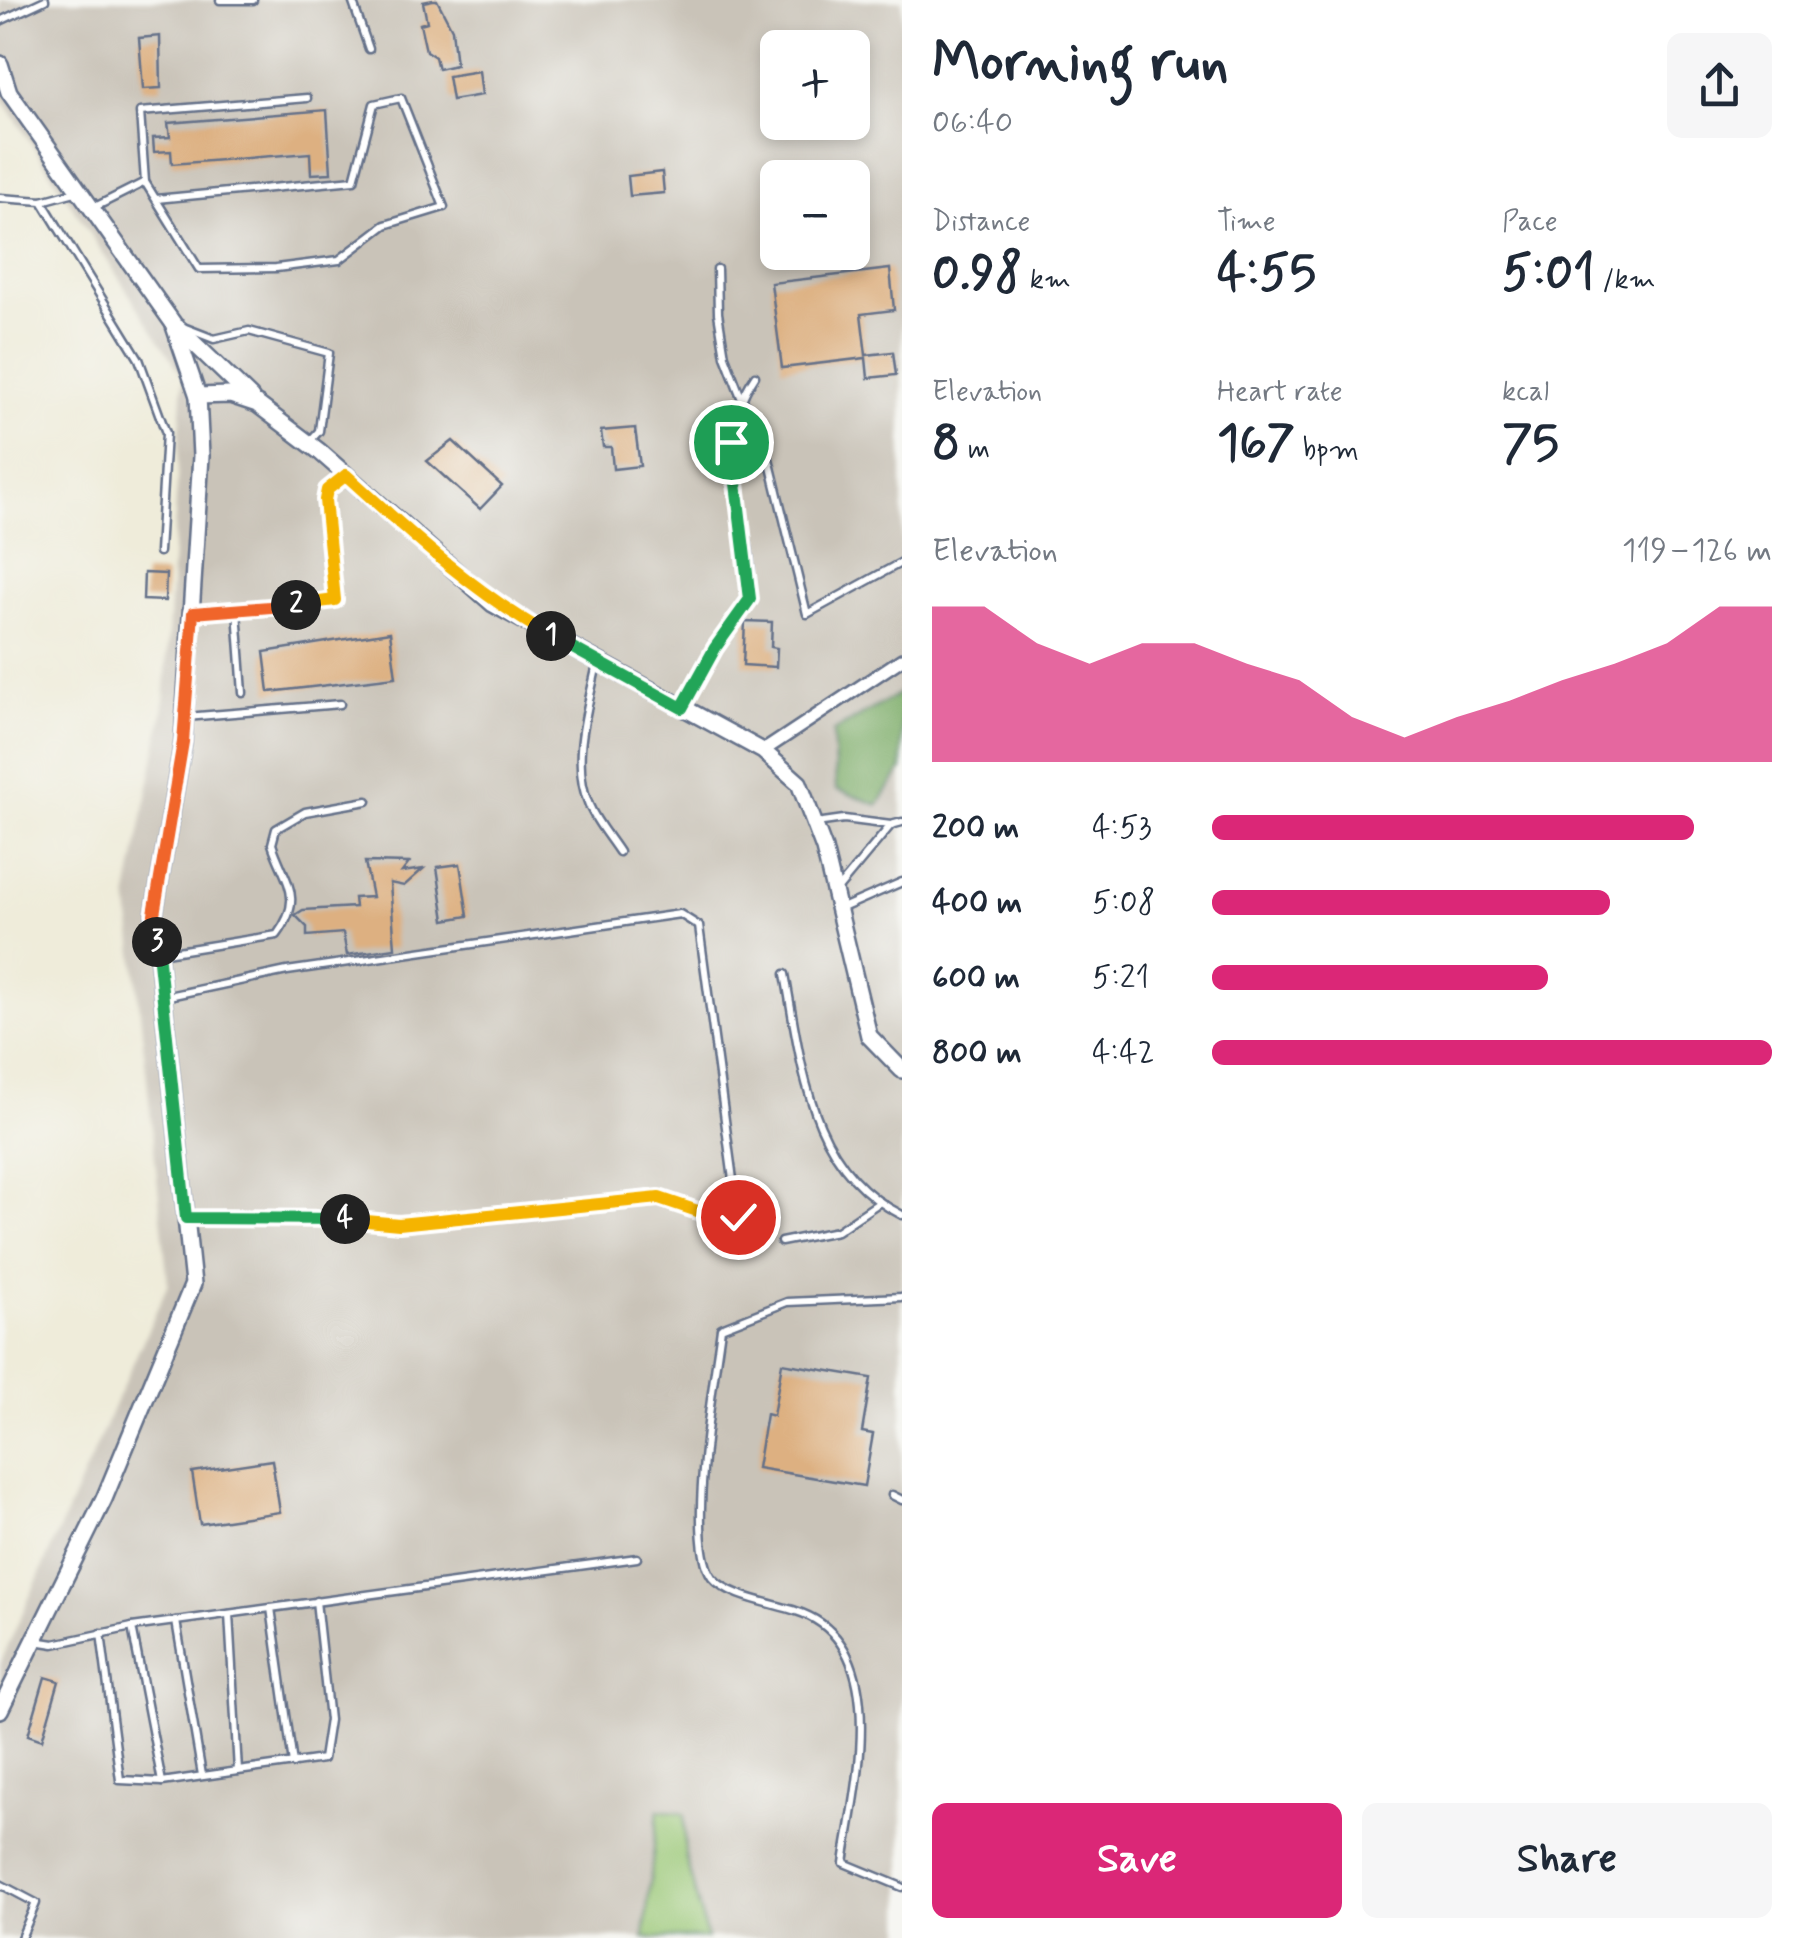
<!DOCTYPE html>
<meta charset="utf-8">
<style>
:root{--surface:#fff;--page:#f6f6f7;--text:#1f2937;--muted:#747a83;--accent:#db2777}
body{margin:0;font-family:Mynerve,sans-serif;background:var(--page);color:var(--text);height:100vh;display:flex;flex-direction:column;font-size:38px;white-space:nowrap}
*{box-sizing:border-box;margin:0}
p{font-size:32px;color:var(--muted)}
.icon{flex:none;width:55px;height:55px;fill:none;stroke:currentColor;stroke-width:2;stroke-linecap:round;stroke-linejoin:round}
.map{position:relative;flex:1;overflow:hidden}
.side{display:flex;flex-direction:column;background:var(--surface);width:900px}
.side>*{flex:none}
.controls{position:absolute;left:760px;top:30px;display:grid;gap:20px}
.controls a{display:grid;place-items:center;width:110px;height:110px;border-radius:15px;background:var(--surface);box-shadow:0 5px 15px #0003;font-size:50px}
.pin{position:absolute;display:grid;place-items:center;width:85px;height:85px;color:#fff;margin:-42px;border:5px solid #fff;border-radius:50%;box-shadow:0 2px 10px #0007}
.km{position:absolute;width:50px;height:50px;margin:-25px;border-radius:50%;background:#222;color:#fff;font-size:28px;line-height:50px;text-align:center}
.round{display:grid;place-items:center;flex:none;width:105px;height:105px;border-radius:15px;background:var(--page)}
.head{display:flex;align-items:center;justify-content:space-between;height:170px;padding:0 30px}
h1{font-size:55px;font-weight:800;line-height:75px}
.stats{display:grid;grid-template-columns:repeat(3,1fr);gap:15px;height:170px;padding:10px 30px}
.stats div{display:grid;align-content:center}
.stats b{font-size:50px;font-weight:800}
.stats small{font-size:28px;font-weight:400}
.stats p{font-size:28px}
.chart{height:280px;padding:20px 30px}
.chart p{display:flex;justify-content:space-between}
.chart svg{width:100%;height:180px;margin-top:10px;fill:var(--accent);opacity:.7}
.button{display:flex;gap:20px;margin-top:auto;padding:20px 30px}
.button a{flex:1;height:115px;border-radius:15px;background:var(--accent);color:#fff;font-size:40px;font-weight:800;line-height:115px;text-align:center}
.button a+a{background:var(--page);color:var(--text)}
ul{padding:0 30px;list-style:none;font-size:32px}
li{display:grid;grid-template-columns:160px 120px 1fr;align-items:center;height:75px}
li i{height:25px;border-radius:12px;background:var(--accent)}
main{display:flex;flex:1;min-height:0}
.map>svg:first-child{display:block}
.industrial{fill:#c9c3b8;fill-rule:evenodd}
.green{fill:#9ac876;stroke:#5a7c6a;stroke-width:2.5}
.forest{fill:#7bac67;stroke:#4b6e62;stroke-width:2.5}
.building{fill:#ddb081}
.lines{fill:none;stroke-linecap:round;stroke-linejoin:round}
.lane-casing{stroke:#657189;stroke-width:11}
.street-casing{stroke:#657189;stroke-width:16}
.secondary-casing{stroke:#657189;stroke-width:20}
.lane{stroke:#fff;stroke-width:6}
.street{stroke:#fff;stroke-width:11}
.secondary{stroke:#fff;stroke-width:15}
.split-1-casing{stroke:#fff;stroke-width:20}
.split-2-casing{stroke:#fff;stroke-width:20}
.split-3-casing{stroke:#fff;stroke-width:20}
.split-4-casing{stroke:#fff;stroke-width:20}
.split-5-casing{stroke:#fff;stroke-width:20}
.split-1{stroke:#22a559;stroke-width:12}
.split-2{stroke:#f5b400;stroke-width:12}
.split-3{stroke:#f0652b;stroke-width:12}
.split-4{stroke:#22a559;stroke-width:12}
.split-5{stroke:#f5b400;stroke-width:12}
</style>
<main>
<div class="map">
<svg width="902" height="1938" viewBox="0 0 902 1938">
<rect width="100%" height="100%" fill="#f6f6f2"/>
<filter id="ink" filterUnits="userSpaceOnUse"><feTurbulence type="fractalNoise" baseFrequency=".01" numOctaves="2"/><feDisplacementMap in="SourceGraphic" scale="20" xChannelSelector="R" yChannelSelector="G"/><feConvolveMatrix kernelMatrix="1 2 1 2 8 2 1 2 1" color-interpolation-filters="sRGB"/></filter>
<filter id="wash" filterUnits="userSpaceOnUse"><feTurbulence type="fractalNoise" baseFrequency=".0048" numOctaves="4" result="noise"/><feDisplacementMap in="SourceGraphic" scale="40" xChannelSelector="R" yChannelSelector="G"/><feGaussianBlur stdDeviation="2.25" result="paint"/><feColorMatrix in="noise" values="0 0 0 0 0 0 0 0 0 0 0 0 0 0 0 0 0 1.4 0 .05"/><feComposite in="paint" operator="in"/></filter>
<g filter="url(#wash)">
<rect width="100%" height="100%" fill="#efecda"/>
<path class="industrial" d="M0 0H902V1938H0V1664L168 1284 128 895 164 707 183 377 0 95ZM778 48H852V122H778ZM778 178H852V252H778Z"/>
<path class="green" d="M658 1810 684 1814 685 1855 707 1938H644Z"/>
<path class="forest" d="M902 692V769L878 805 836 789 833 732Z"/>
<g id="blocks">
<g class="building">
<path d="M433 0H437L452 29 456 65 438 69 435 57 426 51 420 24 427 22 423 2Z"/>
<path d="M160 36 161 88 143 89 139 38Z"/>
<path d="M479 71 482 95 452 100 448 76Z"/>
<path d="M327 110 331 173 311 174 310 153 172 164 171 151 154 152 153 138 170 137 168 123Z"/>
<path d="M662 172 664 193 630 196 628 176Z"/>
<path d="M890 269 894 310 861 314 866 355 893 352 896 375 868 378 866 358 782 368 771 283Z"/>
<path d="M635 428 640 466 613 469 611 447H603L601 431Z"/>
<path d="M453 441 502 486 480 509 427 461Z"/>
<path d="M144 573 166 574 165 601 143 600Z"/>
<path d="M745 621 772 622 771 647 777 648 776 667 743 665Z"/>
<path d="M390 632 396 677 269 692 264 652Z"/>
<path d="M365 862 409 863 402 872 423 869 404 886 390 883 395 948 347 955 343 933 307 936V927L295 915 303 910 355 907 354 898 372 897Z"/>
<path d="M460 864 468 916 445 920 437 867Z"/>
<path d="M782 1363 871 1378 862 1432 873 1434 864 1486 757 1468 766 1414 773 1416Z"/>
<path d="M272 1460 280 1512 200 1524 192 1472Z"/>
<path d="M45 1677 59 1681 42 1740 28 1735Z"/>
</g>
</g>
</g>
<g filter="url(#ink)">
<use href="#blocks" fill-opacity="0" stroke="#657189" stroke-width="2.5"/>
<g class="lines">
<defs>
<g id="lane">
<path d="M220 0H253"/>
<path d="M352 0 369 49"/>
<path d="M0 21 45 0"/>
<path d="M145 182 199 269 276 268 339 260 385 225 444 207 401 98 374 104 354 180 156 199"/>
<path d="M0 198 42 201 75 192"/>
<path d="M42 201 139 359 166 433 159 552"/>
<path d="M95 207 145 182 140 112 307 98"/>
<path d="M717 269 718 313 725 356 741 397 763 434 807 614 902 562"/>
<path d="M183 327 214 339 249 331 329 353 319 431 309 442"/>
<path d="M237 611 243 693"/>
<path d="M194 613 335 600 325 493 346 475"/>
<path d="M597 664C588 708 570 761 589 805 596 822 610 838 619 852"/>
<path d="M682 706 706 663 750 599C758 520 704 451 755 376"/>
<path d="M186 717 340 704"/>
<path d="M816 823 844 819 891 825 836 891"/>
<path d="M891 825 902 822"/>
<path d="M840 909 902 882"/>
<path d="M159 954 277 935C305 896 285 883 272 844L276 829 305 812 367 801"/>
<path d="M785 974C802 1066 809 1169 902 1215"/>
<path d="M164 997 287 971 680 914 699 926 738 1217 733 1223 659 1197 399 1225 236 1216 189 1218"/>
<path d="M781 1242 837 1231 880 1202"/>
<path d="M902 1297 787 1302 721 1328C715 1377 685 1541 712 1577 728 1597 773 1603 796 1611 894 1642 855 1789 844 1863L902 1887"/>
<path d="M892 1495 902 1500"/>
<path d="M271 1608 293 1764"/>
<path d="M176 1621 202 1775"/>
<path d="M132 1627 162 1782 238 1771 229 1614"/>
<path d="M101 1633 120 1780 162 1782"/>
<path d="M35 1641 54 1644 132 1627 637 1558"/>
<path d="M238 1771 323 1759 329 1720 316 1601"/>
<path d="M0 1884 36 1903 21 1938"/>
</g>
<path id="street" d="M763 751 902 659"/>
<g id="secondary">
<path d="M0 64 9 92 173 323 198 396 201 456 183 742 154 914 193 1284 104 1499 0 1710"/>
<path d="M177 327 251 398"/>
<path d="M198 396 230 395 257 404 319 451 493 604 763 751 799 783 824 849 869 1036 902 1070"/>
</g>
</defs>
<use href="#lane" class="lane-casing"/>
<use href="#street" class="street-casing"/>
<use href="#secondary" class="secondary-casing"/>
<use href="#lane" class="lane"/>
<use href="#street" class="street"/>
<use href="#secondary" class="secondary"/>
</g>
</g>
<g class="lines" filter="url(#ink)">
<defs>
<path id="split-1" d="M551 636 682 708 715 648 750 599 731 442"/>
<path id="split-2" d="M296 605 335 600 325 500 327 490 346 475C412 535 473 592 551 636"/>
<path id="split-3" d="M157 942 154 914 183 742 193 613 296 605"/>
<path id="split-4" d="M157 942 186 1218 345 1219"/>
<path id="split-5" d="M345 1219 399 1224 659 1198 733 1223 738 1217"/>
</defs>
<use href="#split-1" class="split-1-casing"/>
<use href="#split-2" class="split-2-casing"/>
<use href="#split-3" class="split-3-casing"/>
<use href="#split-4" class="split-4-casing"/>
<use href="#split-5" class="split-5-casing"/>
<use href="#split-1" class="split-1"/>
<use href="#split-2" class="split-2"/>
<use href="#split-3" class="split-3"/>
<use href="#split-4" class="split-4"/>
<use href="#split-5" class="split-5"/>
</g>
</svg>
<div class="controls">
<a>+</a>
<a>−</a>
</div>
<div class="pin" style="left:731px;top:442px;background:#1e9e55"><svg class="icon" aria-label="arrive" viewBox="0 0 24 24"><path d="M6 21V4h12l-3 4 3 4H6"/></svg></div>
<div class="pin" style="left:738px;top:1217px;background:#d93025"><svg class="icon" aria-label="check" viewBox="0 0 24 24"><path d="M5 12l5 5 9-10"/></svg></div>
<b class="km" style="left:551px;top:636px">1</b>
<b class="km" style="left:296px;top:605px">2</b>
<b class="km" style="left:157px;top:942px">3</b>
<b class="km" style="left:345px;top:1219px">4</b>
</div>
<section class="side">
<div class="head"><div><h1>Morning run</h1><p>06:40</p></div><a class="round"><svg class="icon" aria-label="share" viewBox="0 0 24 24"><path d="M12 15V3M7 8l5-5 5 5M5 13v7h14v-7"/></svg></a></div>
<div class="stats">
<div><p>Distance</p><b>0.98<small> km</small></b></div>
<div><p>Time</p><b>4:55</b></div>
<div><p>Pace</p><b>5:01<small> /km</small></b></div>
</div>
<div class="stats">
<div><p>Elevation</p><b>8<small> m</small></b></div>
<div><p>Heart rate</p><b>167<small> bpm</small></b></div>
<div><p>kcal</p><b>75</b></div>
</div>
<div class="chart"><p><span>Elevation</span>119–126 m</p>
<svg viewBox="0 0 160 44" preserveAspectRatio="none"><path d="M0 44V6L10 6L20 15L30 20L40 15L50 15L60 20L70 24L80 33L90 38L100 33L110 29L120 24L130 20L140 15L150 6L160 6V44z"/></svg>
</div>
<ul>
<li><b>200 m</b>4:53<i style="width:86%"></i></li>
<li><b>400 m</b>5:08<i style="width:71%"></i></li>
<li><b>600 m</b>5:21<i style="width:60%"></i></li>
<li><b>800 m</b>4:42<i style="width:100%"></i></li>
</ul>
<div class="button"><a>Save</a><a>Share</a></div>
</section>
</main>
